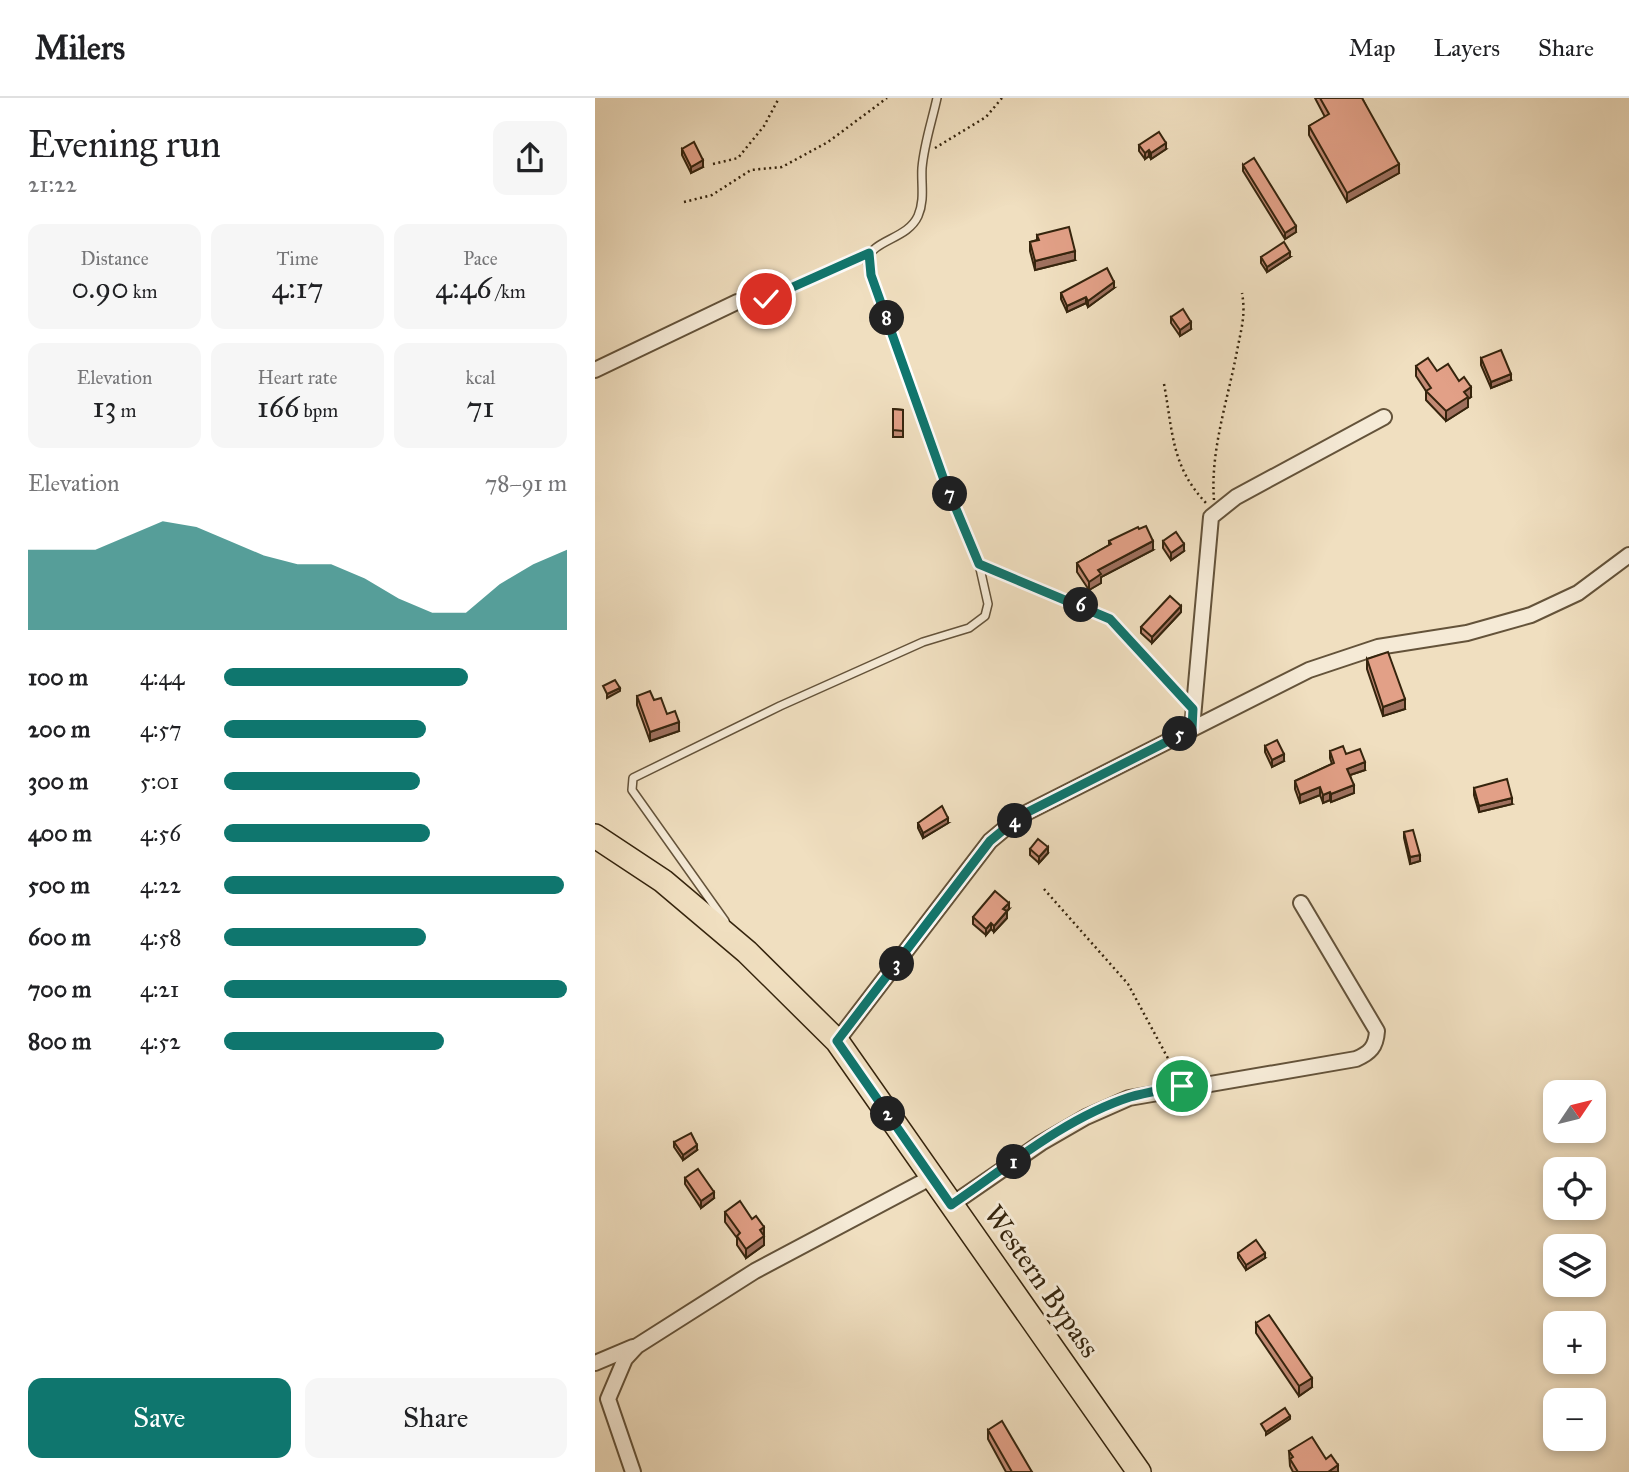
<!DOCTYPE html>
<meta charset="utf-8">
<style>
:root{--surface:#fff;--page:#f6f6f6;--text:#202124;--muted:#757577;--line:#e0e0e0;--accent:#0f766e}
body{margin:0;font-family:"IM FELL Great Primer",serif;background:var(--page);color:var(--text);height:100vh;display:flex;flex-direction:column;font-size:26px;white-space:nowrap}
*{box-sizing:border-box;margin:0}
p{font-size:23px;color:var(--muted)}
.icon{flex:none;width:38px;height:38px;fill:none;stroke:currentColor;stroke-width:2;stroke-linecap:round;stroke-linejoin:round}
.map{position:relative;flex:1;overflow:hidden}
.details{display:flex;flex-direction:column;background:var(--surface);width:595px}
.details>*{flex:none}
.needle{width:46px;rotate:55deg}
.tools{position:absolute;left:948px;top:982px;display:grid;gap:14px}
.tools a{display:grid;place-items:center;width:63px;height:63px;border-radius:14px;background:var(--surface);box-shadow:0 4px 10px #0003;font-size:35px}
.pin{position:absolute;display:grid;place-items:center;width:60px;height:60px;color:#fff;margin:-30px;border:4px solid #fff;border-radius:50%;box-shadow:0 2px 7px #0007}
.km{position:absolute;width:35px;height:35px;margin:-18px;border-radius:50%;background:#222;color:#fff;font-size:19px;line-height:35px;text-align:center}
.round{display:grid;place-items:center;flex:none;width:74px;height:74px;border-radius:14px;background:var(--page)}
.head{display:flex;align-items:center;justify-content:space-between;height:119px;padding:0 28px}
h1{font-size:38px;font-weight:600;line-height:52px}
.stats{display:grid;grid-template-columns:repeat(3,1fr);gap:10px;height:119px;padding:7px 28px}
.stats div{display:grid;align-content:center;border-radius:14px;background:var(--page);text-align:center}
.stats b{font-size:30px;font-weight:600}
.stats small{font-size:19px;font-weight:400}
.stats p{font-size:19px}
.chart{height:196px;padding:14px 28px}
.chart p{display:flex;justify-content:space-between}
.chart svg{width:100%;height:126px;margin-top:7px;fill:var(--accent);opacity:.7}
.primary-button{display:flex;gap:14px;margin-top:auto;padding:14px 28px}
.primary-button a{flex:1;height:80px;border-radius:14px;background:var(--accent);color:#fff;font-size:28px;font-weight:600;line-height:80px;text-align:center}
.primary-button a+a{background:var(--page);color:var(--text)}
ul{padding:0 28px;list-style:none;font-size:23px}
li{display:grid;grid-template-columns:112px 84px 1fr;align-items:center;height:52px}
li i{height:18px;border-radius:9px;background:var(--accent)}
header{display:flex;align-items:center;gap:42px;box-sizing:border-box;height:98px;padding:0 35px;background:var(--surface);border-bottom:2px solid var(--line)}
header strong{font-size:33px}
nav{display:flex;gap:38px;margin-inline-start:auto;font-size:24px}
main{display:flex;flex:1;min-height:0}
.map>svg:first-child{display:block}
.lines{fill:none;stroke-linecap:round;stroke-linejoin:round}
.lane-casing{stroke:#64533a;stroke-width:10}
.street-casing{stroke:#64533a;stroke-width:18}
.primary-casing{stroke:#35240d;stroke-width:26}
.path{stroke:#35240d;stroke-width:2.5;stroke-dasharray:2 3.5;stroke-linecap:butt}
.lane{stroke:#f5ead6;stroke-width:7}
.street{stroke:#f5ead6;stroke-width:14}
.primary{stroke:#f0dfc0;stroke-width:23}
.wall{fill:#c28a74;stroke:#35240d;stroke-width:2}
.shaded-wall{fill:#9e705e;stroke:#35240d;stroke-width:2}
.building{fill:#e2a087;stroke:#35240d;stroke-width:2}
.route-casing{stroke:#fff;stroke-width:14}
.route{stroke:#0f766e;stroke-width:9}
.labels{text-anchor:middle;dominant-baseline:central;stroke-width:6;stroke-linejoin:round;paint-order:stroke}
.street-label{font-size:28px;fill:#35240d;stroke:#f5ead6}
</style>
<header>
<strong>Milers</strong>
<nav><a>Map</a><a>Layers</a><a>Share</a></nav>
</header>
<main>
<section class="details">
<div class="head"><div><h1>Evening run</h1><p>21:22</p></div><a class="round"><svg class="icon" aria-label="share" viewBox="0 0 24 24"><path d="M12 15V3M7 8l5-5 5 5M5 13v7h14v-7"/></svg></a></div>
<div class="stats">
<div><p>Distance</p><b>0.90<small> km</small></b></div>
<div><p>Time</p><b>4:17</b></div>
<div><p>Pace</p><b>4:46<small> /km</small></b></div>
</div>
<div class="stats">
<div><p>Elevation</p><b>13<small> m</small></b></div>
<div><p>Heart rate</p><b>166<small> bpm</small></b></div>
<div><p>kcal</p><b>71</b></div>
</div>
<div class="chart"><p><span>Elevation</span>78–91 m</p>
<svg viewBox="0 0 160 44" preserveAspectRatio="none"><path d="M0 44V16L10 16L20 16L30 11L40 6L50 8L60 13L70 18L80 21L90 21L100 26L110 33L120 38L130 38L140 28L150 21L160 16V44z"/></svg>
</div>
<ul>
<li><b>100 m</b>4:44<i style="width:71%"></i></li>
<li><b>200 m</b>4:57<i style="width:59%"></i></li>
<li><b>300 m</b>5:01<i style="width:57%"></i></li>
<li><b>400 m</b>4:56<i style="width:60%"></i></li>
<li><b>500 m</b>4:22<i style="width:99%"></i></li>
<li><b>600 m</b>4:58<i style="width:59%"></i></li>
<li><b>700 m</b>4:21<i style="width:100%"></i></li>
<li><b>800 m</b>4:52<i style="width:64%"></i></li>
</ul>
<div class="primary-button"><a>Save</a><a>Share</a></div>
</section>
<div class="map">
<svg width="1034" height="1374" viewBox="0 0 1034 1374">
<rect width="100%" height="100%" fill="#f0dfc0"/>
<filter id="stains"><feTurbulence type="fractalNoise" baseFrequency=".00286" numOctaves="4"/><feColorMatrix values="0 0 0 0 .2 0 0 0 0 .09 0 0 0 0 .02 0 0 0 .5 -.17"/></filter>
<radialGradient id="worn" r=".72"><stop offset=".6" stop-color="#630" stop-opacity="0"/><stop offset="1" stop-color="#630" stop-opacity=".3"/></radialGradient>
<g class="lines">
<defs>
<path id="lane" d="M130 823 37 692 38 680 185 608 328 544 374 530 390 518 393 506 384 466 349 382 272 163C277 141 312 142 323 118 330 102 326 86 327 70 329 46 337 23 342 0"/>
<g id="street">
<path d="M0 272 142 204"/>
<path d="M597 631 616 419 641 399 789 319"/>
<path d="M242 943 395 743 425 718 714 572 783 549 872 535 936 517 983 495 1034 457"/>
<path d="M356 1107 446 1045 491 1019 534 1000 761 961C775 955 781 949 782 933L706 805"/>
<path d="M0 1265 38 1249"/>
<path d="M38 1374 13 1301 30 1261 42 1248 160 1173 337 1079"/>
</g>
<path id="primary" d="M0 738 68 783 152 854 242 943 544 1374"/>
</defs>
<use href="#lane" class="lane-casing"/>
<use href="#street" class="street-casing"/>
<use href="#primary" class="primary-casing"/>
<g class="path">
<path d="M340 50 391 19 407 0"/>
<path d="M118 66 143 60 169 28 184 0"/>
<path d="M89 104 117 97 156 72 187 69 233 44 292 0"/>
<path d="M171 201 264 159"/>
<path d="M569 286C578 334 576 368 611 405"/>
<path d="M619 402C615 353 633 301 642 253 646 232 651 217 647 195"/>
<path d="M394 470 515 521 587 599"/>
<path d="M449 791 533 886 583 979"/>
</g>
<use href="#lane" class="lane"/>
<use href="#street" class="street"/>
<use href="#primary" class="primary"/>
</g>
<g class="wall">
<path d="M720 0H767L804 75 752 104 714 37V28L730 19Z"/>
<path d="M544 47 571 51 556 61 554 58 550 61 544 53Z"/>
<path d="M87 51 108 69 96 75 87 57Z"/>
<path d="M648 67 701 134 690 141 648 73Z"/>
<path d="M442 137 480 162 440 172 435 153V144L442 142Z"/>
<path d="M666 159H695L672 174 666 165Z"/>
<path d="M519 190 493 209 491 205 472 214 466 201V195Z"/>
<path d="M576 219 596 231 585 238 576 225Z"/>
<path d="M886 260 916 282 896 290 886 267Z"/>
<path d="M821 268 842 273 876 299 873 301V309L851 323 831 302V293L821 278Z"/>
<path d="M298 311 308 312V339H298Z"/>
<path d="M514 443 558 452 506 479V485L494 492 482 474V465L514 447Z"/>
<path d="M568 443 589 453 576 462 568 450Z"/>
<path d="M586 514 557 545 546 535V529Z"/>
<path d="M772 561 810 611 788 618 772 571Z"/>
<path d="M42 598 59 602 72 616 84 633 55 643 42 607Z"/>
<path d="M670 648 689 663 677 669 670 654Z"/>
<path d="M735 653 751 656 770 672 755 677 759 695 736 704 735 702 728 705 725 697 705 705 700 691V683L737 666 735 660Z"/>
<path d="M879 690 917 706 884 714 879 697Z"/>
<path d="M323 725H353L328 740 323 730Z"/>
<path d="M809 734 825 763 815 766 809 740Z"/>
<path d="M435 751 453 755 444 765 435 757Z"/>
<path d="M414 811 412 813V820L399 834 396 831 391 837 378 826V819Z"/>
<path d="M79 1044 102 1052 88 1062 79 1049Z"/>
<path d="M90 1080 119 1100 106 1110 90 1086Z"/>
<path d="M130 1114 157 1121 169 1129V1147L151 1160 142 1147V1140L130 1124Z"/>
<path d="M643 1155 670 1160 651 1172 643 1160Z"/>
<path d="M661 1225 717 1289 704 1298 661 1235Z"/>
<path d="M393 1332 437 1374H411L393 1341Z"/>
<path d="M694 1353 731 1361 743 1374H698L695 1368Z"/>
</g>
<g class="shaded-wall">
<path d="M571 45V51L556 61V55Z"/>
<path d="M554 52V58L550 61V55Z"/>
<path d="M108 62V69L96 75V69Z"/>
<path d="M804 66V75L752 104V95Z"/>
<path d="M701 128V134L690 141V135Z"/>
<path d="M480 153V162L440 172V163Z"/>
<path d="M695 154V159L672 174V169Z"/>
<path d="M519 184V190L493 209V203Z"/>
<path d="M491 199V205L472 214V208Z"/>
<path d="M596 224V231L585 238V232Z"/>
<path d="M916 276V282L896 290V284Z"/>
<path d="M876 289V299L873 301V309L851 323V313L869 294Z"/>
<path d="M558 443V452L506 479V485L494 492V484L503 472Z"/>
<path d="M589 446V453L576 462V455Z"/>
<path d="M586 508V514L557 545V539Z"/>
<path d="M25 590V593L12 600V596Z"/>
<path d="M810 601V611L788 618V609Z"/>
<path d="M84 624V633L55 643V634Z"/>
<path d="M689 656V663L677 669V662Z"/>
<path d="M770 664V672L752 678V671Z"/>
<path d="M759 687V695L736 704V696Z"/>
<path d="M725 689V697L705 705V697Z"/>
<path d="M735 694V702L728 705V697Z"/>
<path d="M917 700V706L884 714V708Z"/>
<path d="M353 720V725L328 740V735Z"/>
<path d="M453 749V755L444 765V759Z"/>
<path d="M825 757V763L815 766V759Z"/>
<path d="M414 805V811L408 817V811Z"/>
<path d="M412 813V820L399 834V828Z"/>
<path d="M396 825V831L391 837V831Z"/>
<path d="M102 1047V1052L88 1062V1057Z"/>
<path d="M119 1094V1100L106 1110V1103Z"/>
<path d="M169 1129V1147L151 1160V1151L165 1132Z"/>
<path d="M670 1155V1160L651 1172V1167Z"/>
<path d="M717 1280V1289L704 1298V1288Z"/>
<path d="M695 1318V1321L671 1337V1334Z"/>
<path d="M743 1367V1374H733Z"/>
</g>
<g class="building">
<path d="M725 0H767L804 66 752 95 714 28 734 16Z"/>
<path d="M564 34 571 45 556 55 554 52 550 55 544 47Z"/>
<path d="M99 44 108 62 96 69 87 51Z"/>
<path d="M659 60 701 128 690 135 648 67Z"/>
<path d="M474 129 480 153 440 163 435 144 444 142 442 137Z"/>
<path d="M689 144 695 154 672 169 666 159Z"/>
<path d="M512 170 519 184 493 203 491 199 472 208 466 195Z"/>
<path d="M588 211 596 224 585 232 576 219Z"/>
<path d="M906 252 916 276 896 284 886 260Z"/>
<path d="M833 260 842 273 853 266 864 283 869 279 876 289 869 294 873 299 851 313 831 293 836 290 821 268Z"/>
<path d="M298 311 308 312V333L298 332Z"/>
<path d="M551 428 558 443 503 472 506 476 494 484 482 465 516 446 514 443 543 429 544 431Z"/>
<path d="M581 434 589 446 576 455 568 443Z"/>
<path d="M575 498 586 508 557 539 546 529Z"/>
<path d="M793 554 810 601 788 609 772 561Z"/>
<path d="M20 582 25 590 12 596 8 588Z"/>
<path d="M55 593 59 602 66 600 72 616 80 613 84 624 55 634 42 598Z"/>
<path d="M682 642 689 656 677 662 670 648Z"/>
<path d="M748 648 751 656 765 651 770 664 752 671 759 687 736 696 735 694 728 697 725 689 705 697 700 683 739 665 735 653Z"/>
<path d="M912 681 917 700 884 708 879 690Z"/>
<path d="M347 708 353 720 328 735 323 725Z"/>
<path d="M818 732 825 757 815 759 809 734Z"/>
<path d="M443 741 453 749 444 759 435 751Z"/>
<path d="M400 793 414 805 408 811 412 813 399 828 396 825 391 831 378 819Z"/>
<path d="M96 1035 102 1047 88 1057 79 1044Z"/>
<path d="M103 1071 119 1094 106 1103 90 1080Z"/>
<path d="M145 1103 157 1121 161 1118 169 1129 165 1132 169 1138 151 1151 142 1138 145 1135 130 1114Z"/>
<path d="M661 1142 670 1155 651 1167 643 1155Z"/>
<path d="M674 1217 717 1280 704 1288 661 1225Z"/>
<path d="M690 1310 695 1318 671 1334 666 1326Z"/>
<path d="M407 1323 437 1374H417L393 1332Z"/>
<path d="M717 1339 731 1361 736 1357 743 1367 733 1374H703L695 1361 698 1359 694 1353Z"/>
</g>
<g class="lines">
<defs>
<path id="route" d="M171 201 274 155 276 177 349 382 384 466 515 521 598 611 597 631 425 718 395 743 242 943 356 1107C412 1069 470 1020 535 999 552 994 570 992 587 988"/>
</defs>
<use href="#route" class="route-casing"/>
<use href="#route" class="route"/>
</g>
<g class="labels">
<g class="street-label">
<text transform="translate(447 1183) rotate(55)">Western Bypass</text>
</g>
</g>
<rect width="100%" height="100%" filter="url(#stains)"/>
<rect width="100%" height="100%" fill="url(#worn)"/>
</svg>
<div class="tools">
<a><svg class="needle" viewBox="-14 -14 28 28"><path d="M0-13l5 13h-10z" fill="#e53935"/><path d="M0 13l5-13h-10z" fill="#757577"/></svg></a>
<a><svg class="icon" aria-label="locate" viewBox="0 0 24 24"><circle cx="12" cy="12" r="6"/><path d="M12 2v4M12 18v4M2 12h4M18 12h4"/></svg></a>
<a><svg class="icon" aria-label="layers" viewBox="0 0 24 24"><path d="M12 4l9 5-9 5-9-5zM3 14l9 5 9-5"/></svg></a>
<a>+</a>
<a>−</a>
</div>
<div class="pin" style="left:587px;top:988px;background:#1e9e55"><svg class="icon" aria-label="arrive" viewBox="0 0 24 24"><path d="M6 21V4h12l-3 4 3 4H6"/></svg></div>
<div class="pin" style="left:171px;top:201px;background:#d93025"><svg class="icon" aria-label="check" viewBox="0 0 24 24"><path d="M5 12l5 5 9-10"/></svg></div>
<b class="km" style="left:419px;top:1064px">1</b>
<b class="km" style="left:293px;top:1016px">2</b>
<b class="km" style="left:302px;top:866px">3</b>
<b class="km" style="left:420px;top:723px">4</b>
<b class="km" style="left:585px;top:636px">5</b>
<b class="km" style="left:486px;top:507px">6</b>
<b class="km" style="left:355px;top:396px">7</b>
<b class="km" style="left:292px;top:220px">8</b>
</div>
</main>
